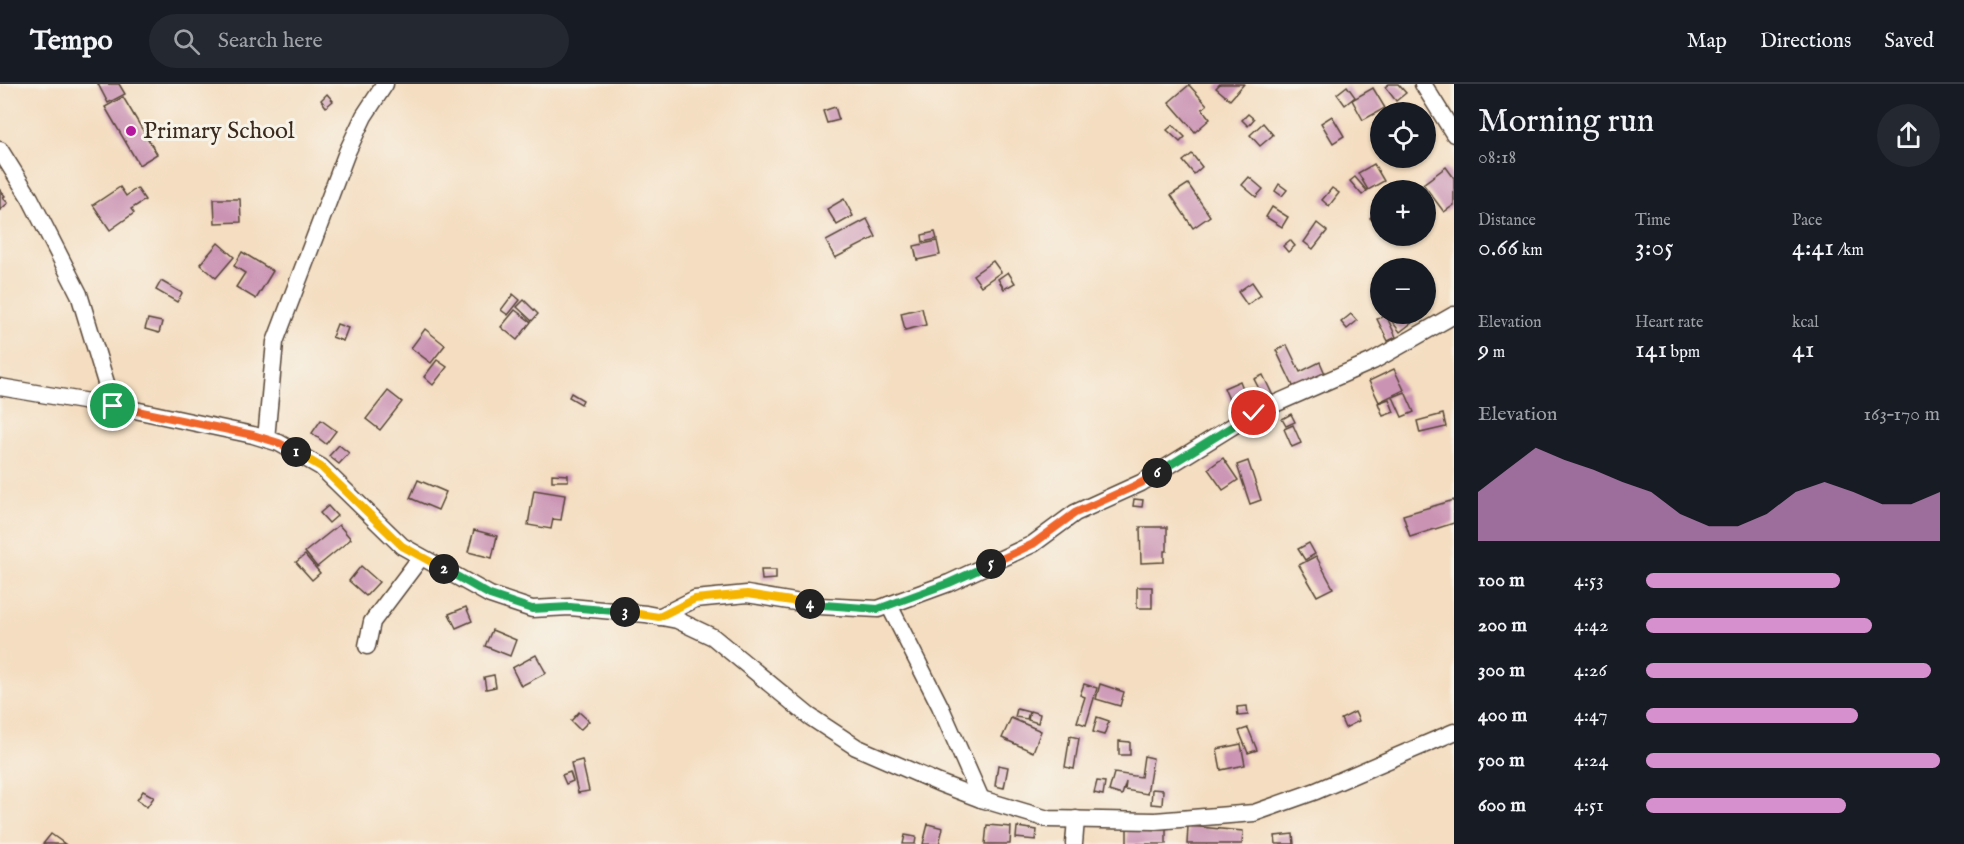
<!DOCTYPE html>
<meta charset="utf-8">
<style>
:root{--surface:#171b24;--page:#242831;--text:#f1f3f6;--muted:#9ea1a6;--line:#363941;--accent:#d690ce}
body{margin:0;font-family:"IM FELL English",serif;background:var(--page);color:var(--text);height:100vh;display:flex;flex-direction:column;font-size:22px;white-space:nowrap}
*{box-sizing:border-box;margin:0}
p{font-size:20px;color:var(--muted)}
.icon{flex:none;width:33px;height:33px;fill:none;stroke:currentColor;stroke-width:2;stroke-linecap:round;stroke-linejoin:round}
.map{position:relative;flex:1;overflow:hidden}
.details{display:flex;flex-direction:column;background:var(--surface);width:510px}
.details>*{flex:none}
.tools{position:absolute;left:1370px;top:18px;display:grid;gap:12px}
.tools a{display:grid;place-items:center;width:66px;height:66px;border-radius:50%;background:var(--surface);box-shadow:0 2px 4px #0004;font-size:30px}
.pin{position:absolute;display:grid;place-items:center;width:51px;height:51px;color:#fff;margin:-26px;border:3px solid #fff;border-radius:50%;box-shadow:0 2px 6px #0007}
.km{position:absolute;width:30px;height:30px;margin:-15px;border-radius:50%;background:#222;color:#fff;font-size:16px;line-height:30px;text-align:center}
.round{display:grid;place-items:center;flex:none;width:63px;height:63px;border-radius:32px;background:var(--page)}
.headline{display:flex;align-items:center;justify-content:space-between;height:102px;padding:0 24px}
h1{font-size:33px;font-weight:600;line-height:45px}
.figures{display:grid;grid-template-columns:repeat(3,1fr);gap:9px;height:102px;padding:6px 24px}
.figures div{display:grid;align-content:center}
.figures b{font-size:26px;font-weight:600}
.figures small{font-size:16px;font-weight:400}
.figures p{font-size:16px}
.chart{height:168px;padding:12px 24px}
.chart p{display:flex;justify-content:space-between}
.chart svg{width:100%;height:108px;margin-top:6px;fill:var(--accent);opacity:.7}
ul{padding:0 24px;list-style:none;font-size:20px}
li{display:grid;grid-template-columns:96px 72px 1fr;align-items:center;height:45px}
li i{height:15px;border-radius:8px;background:var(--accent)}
header{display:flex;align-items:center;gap:36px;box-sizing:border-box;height:84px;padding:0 30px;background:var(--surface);border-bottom:2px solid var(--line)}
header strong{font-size:28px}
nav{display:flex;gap:33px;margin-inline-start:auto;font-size:21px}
.search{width:420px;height:54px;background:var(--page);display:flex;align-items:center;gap:15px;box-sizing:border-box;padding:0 21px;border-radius:33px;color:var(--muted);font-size:22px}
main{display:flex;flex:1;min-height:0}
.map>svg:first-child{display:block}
.building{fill:#ca93b4}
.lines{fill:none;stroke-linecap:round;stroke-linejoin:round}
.minor-casing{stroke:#574536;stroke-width:19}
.minor{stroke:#fff;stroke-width:16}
.split-1-casing{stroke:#fff;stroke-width:12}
.split-2-casing{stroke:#fff;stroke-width:12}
.split-3-casing{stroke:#fff;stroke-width:12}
.split-4-casing{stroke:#fff;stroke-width:12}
.split-5-casing{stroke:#fff;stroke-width:12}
.split-6-casing{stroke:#fff;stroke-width:12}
.split-7-casing{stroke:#fff;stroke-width:12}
.split-1{stroke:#f0652b;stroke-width:8}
.split-2{stroke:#f5b400;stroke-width:8}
.split-3{stroke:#22a559;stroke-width:8}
.split-4{stroke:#f5b400;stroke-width:8}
.split-5{stroke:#22a559;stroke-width:8}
.split-6{stroke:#f0652b;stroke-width:8}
.split-7{stroke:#22a559;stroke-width:8}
.poi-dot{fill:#b5179e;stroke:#f7f3e8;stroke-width:2}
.labels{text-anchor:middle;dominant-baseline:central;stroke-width:6;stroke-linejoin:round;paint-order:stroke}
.poi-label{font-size:24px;fill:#3b2a1e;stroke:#f7f3e8;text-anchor:start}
</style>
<header>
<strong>Tempo</strong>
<div class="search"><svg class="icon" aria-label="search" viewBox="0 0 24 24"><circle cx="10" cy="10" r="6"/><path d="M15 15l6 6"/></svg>Search here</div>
<nav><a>Map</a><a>Directions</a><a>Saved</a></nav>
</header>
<main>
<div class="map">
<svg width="1454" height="760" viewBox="0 0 1454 760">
<rect width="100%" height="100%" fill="#f7f3e8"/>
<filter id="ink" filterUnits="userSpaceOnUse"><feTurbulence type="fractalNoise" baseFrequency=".0167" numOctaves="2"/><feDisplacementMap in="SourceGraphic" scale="12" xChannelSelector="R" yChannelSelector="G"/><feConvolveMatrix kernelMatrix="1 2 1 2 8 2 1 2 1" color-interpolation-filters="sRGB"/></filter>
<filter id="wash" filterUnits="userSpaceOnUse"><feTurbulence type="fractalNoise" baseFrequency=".008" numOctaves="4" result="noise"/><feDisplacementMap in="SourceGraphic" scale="24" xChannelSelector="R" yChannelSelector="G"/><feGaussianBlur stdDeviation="1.35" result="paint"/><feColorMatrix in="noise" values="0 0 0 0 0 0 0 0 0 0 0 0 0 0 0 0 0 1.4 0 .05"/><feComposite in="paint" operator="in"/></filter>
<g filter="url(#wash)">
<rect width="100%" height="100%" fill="#f4ddc0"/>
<g id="blocks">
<g class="building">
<path d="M98 0H119L125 10 108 19Z"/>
<path d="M1220 0H1244L1230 16 1216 4Z"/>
<path d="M1389 0H1398L1406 9 1396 17 1385 3Z"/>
<path d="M1189 1 1207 21 1202 25 1210 35 1195 48 1169 18Z"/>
<path d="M1347 2 1355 13 1345 21 1337 10Z"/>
<path d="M1373 4 1385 24 1363 36 1352 16Z"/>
<path d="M327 10 333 17 326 23 321 16Z"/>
<path d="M123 13 157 70 139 81 105 23Z"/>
<path d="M835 23 839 36 827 39 823 27Z"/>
<path d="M1248 30 1254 35 1248 42 1242 36Z"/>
<path d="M1332 32 1344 52 1333 59 1321 39Z"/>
<path d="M1263 39 1273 51 1260 62 1250 51Z"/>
<path d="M1173 41 1185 53 1180 58 1167 46Z"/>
<path d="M1192 70 1202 83 1194 90 1183 77Z"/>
<path d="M1374 80 1384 97 1368 106 1358 89Z"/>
<path d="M1446 83 1454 94V121L1444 128 1423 100Z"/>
<path d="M1249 93 1263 105 1256 113 1242 101Z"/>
<path d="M1355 93 1367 107 1362 111 1350 97Z"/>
<path d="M1188 100 1210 132 1193 144 1171 111Z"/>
<path d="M1279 100 1287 106 1282 112 1275 107Z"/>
<path d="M120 103 126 112 137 104 145 116 131 125 134 129 110 146 93 121Z"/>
<path d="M1332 104 1339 109 1329 122 1322 116Z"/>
<path d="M0 106 5 112 3 114 8 119 0 126Z"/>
<path d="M214 115H240L241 138 215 139Z"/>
<path d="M844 115 853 132 837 141 827 125Z"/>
<path d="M1272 123 1288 133 1282 143 1266 133Z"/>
<path d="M1380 124V144L1370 134Z"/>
<path d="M867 135 876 153 835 174 826 157Z"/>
<path d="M1317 139 1327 147 1313 165 1304 158Z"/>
<path d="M935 148 937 155 923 158 922 151Z"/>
<path d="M1290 156 1295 162 1288 168 1283 162Z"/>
<path d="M937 157 940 171 917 176 914 162Z"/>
<path d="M218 159 234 173 216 194 200 180Z"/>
<path d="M242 168 273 187 256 215 236 203 245 189 234 182Z"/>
<path d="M993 177 1001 188 981 202 973 191Z"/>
<path d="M1008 188 1015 199 1004 205 998 195Z"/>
<path d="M161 197 182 209 177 218 156 206Z"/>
<path d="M1252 198 1261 211 1247 221 1238 208Z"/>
<path d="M513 210 520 216 508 231 501 226Z"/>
<path d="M524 216 538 230 532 237 517 223Z"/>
<path d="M922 224 926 241 905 246 901 229Z"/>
<path d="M515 226 531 238 517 256 501 243Z"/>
<path d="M1351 230 1357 237 1347 245 1341 238Z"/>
<path d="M1397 230H1408L1414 237 1400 248 1390 235Z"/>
<path d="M1386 231 1396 253 1388 257 1377 235Z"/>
<path d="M148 235 162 238 159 249 145 245Z"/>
<path d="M337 240 348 244 343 257 332 253Z"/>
<path d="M425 245 445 261 431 279 411 264Z"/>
<path d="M1287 261 1300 288 1320 278 1326 292 1295 306 1276 266Z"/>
<path d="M437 276 447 283 433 301 424 293Z"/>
<path d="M1394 285 1404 306 1379 318 1369 297Z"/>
<path d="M1263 291 1274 314 1266 318 1254 295Z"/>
<path d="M1240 297 1246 312 1230 318 1224 304Z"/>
<path d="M388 307 402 318 380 346 366 335Z"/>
<path d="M1405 308 1414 328 1402 333 1393 313Z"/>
<path d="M571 309 583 316 581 320 569 313Z"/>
<path d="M1389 315 1394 328 1383 332 1378 319Z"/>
<path d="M1291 330 1295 338 1286 342 1282 335Z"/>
<path d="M1443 330 1446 343 1420 349 1417 337Z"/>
<path d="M321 336 336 347 326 360 312 349Z"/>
<path d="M1293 341 1301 359 1292 363 1284 345Z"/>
<path d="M339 361 349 369 339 380 329 372Z"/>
<path d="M1223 374 1238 396 1223 406 1208 385Z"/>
<path d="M1248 377 1261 416 1250 420 1237 381Z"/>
<path d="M552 390 568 391V397H552Z"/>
<path d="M418 396 446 408 438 426 410 414Z"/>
<path d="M534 406 565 411 561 436 553 435 551 445 528 441Z"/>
<path d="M1134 415 1143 416 1142 423 1133 422Z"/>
<path d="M1454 416V439L1410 453 1403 431Z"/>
<path d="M328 422 337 432 329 439 320 429Z"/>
<path d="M339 441 351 455 317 483 305 468Z"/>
<path d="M1140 443H1167V467H1164V478L1141 479Z"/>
<path d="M474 446 497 452 492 474 468 468Z"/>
<path d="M1309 459 1315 470 1305 476 1298 465Z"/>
<path d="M305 471 320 489 312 496 296 478Z"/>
<path d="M1316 472 1333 504 1317 512 1299 481Z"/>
<path d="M361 482 379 498 366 512 349 497Z"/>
<path d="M761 486H776V495L762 496Z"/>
<rect x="1137" y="503" width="15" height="21"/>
<path d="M466 523 472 537 456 544 449 530Z"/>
<path d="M492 546 516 556 510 572 485 562Z"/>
<path d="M536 571 546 589 521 602 512 584Z"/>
<path d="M494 591 496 603 486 605 484 593Z"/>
<path d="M1084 600 1097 604 1086 641 1077 638 1085 613 1080 611Z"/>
<path d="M1100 600 1124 608 1120 622 1096 615Z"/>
<path d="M1247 622 1248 631 1238 632 1237 623Z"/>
<path d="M1017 625 1029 628 1027 635 1015 633Z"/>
<path d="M1030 627 1040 630 1038 639 1028 636Z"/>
<path d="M579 628 589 637 580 646 571 637Z"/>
<path d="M1355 628 1359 637 1345 644 1341 635Z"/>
<path d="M1097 633 1109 637 1104 651 1093 648Z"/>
<path d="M1011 634 1041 647 1033 668 1002 654Z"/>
<path d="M1248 644 1257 666 1248 669 1239 647Z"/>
<path d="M1070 652 1079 654 1074 685 1065 683Z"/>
<path d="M1119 657 1130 658V671H1119Z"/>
<path d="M1241 660 1245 681 1221 686 1217 665Z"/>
<path d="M1144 672 1153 674 1147 710 1125 706 1126 698 1122 711 1109 707 1114 689 1141 693Z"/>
<path d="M582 676 589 707 578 709 571 679Z"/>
<path d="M998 681 1008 683 1004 704 995 702Z"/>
<path d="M570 688 573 697 566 700 562 691Z"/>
<path d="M1097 697 1105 698 1103 711 1094 709Z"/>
<path d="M1152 705 1163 706 1162 721 1151 720Z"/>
<path d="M143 707 154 713 147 723 137 716Z"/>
<path d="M928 740 943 744 939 760H923Z"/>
<path d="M987 741 1011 743 1010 760H985Z"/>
<path d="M1188 742 1243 747 1242 760H1187Z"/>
<path d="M1017 743 1037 746 1036 756 1016 754Z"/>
<rect x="1127" y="744" width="39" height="16"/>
<path d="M51 750 65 760H43Z"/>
<path d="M1293 750 1294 760H1276L1275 752Z"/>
<path d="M905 751 916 753 915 760H903Z"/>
</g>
</g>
</g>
<g filter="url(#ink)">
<use href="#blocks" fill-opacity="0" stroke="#574536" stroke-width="1.5"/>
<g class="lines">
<defs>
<g id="minor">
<path d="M1423 0 1454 50"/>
<path d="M0 66 30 114 79 210 113 322"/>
<path d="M0 303 130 325 253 351 279 359 321 383 402 462 490 511 532 525 570 523 646 530 677 536 713 553 809 632 856 663 939 699 981 715 1048 735 1155 737 1254 729 1316 707 1454 648"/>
<path d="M266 355 275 258 347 68 364 32 385 0"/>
<path d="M889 521 940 622 981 715"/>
<path d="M659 533 695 515 747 510 819 522 878 525 949 499 1033 460 1075 429 1141 399 1254 329 1373 277 1454 231"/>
<path d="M367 562 372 538 421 473"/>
<path d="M1074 760 1076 735"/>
</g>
</defs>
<use href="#minor" class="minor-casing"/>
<use href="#minor" class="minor"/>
</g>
</g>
<g class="lines" filter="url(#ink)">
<defs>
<path id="split-1" d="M113 322 253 351 279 359 296 368"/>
<path id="split-2" d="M296 368 321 383 402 462 444 485"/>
<path id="split-3" d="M444 485 490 511 532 525 570 523 625 528"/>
<path id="split-4" d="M625 528 659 533 695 515 747 510 810 520"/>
<path id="split-5" d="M810 520 878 525 949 499 991 480"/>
<path id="split-6" d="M991 480 1033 460 1075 429 1141 399 1157 389"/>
<path id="split-7" d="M1157 389 1254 329"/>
</defs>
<use href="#split-1" class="split-1-casing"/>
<use href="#split-2" class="split-2-casing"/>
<use href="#split-3" class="split-3-casing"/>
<use href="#split-4" class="split-4-casing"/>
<use href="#split-5" class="split-5-casing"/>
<use href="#split-6" class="split-6-casing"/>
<use href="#split-7" class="split-7-casing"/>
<use href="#split-1" class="split-1"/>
<use href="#split-2" class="split-2"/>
<use href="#split-3" class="split-3"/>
<use href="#split-4" class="split-4"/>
<use href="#split-5" class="split-5"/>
<use href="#split-6" class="split-6"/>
<use href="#split-7" class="split-7"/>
</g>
<circle class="poi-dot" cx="131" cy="47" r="6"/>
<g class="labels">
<g class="poi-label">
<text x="143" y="47">Primary School</text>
</g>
</g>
</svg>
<div class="tools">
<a><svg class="icon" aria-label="locate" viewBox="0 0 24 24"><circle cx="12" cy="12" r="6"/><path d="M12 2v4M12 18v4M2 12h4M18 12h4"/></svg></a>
<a>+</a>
<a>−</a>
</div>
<div class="pin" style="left:113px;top:322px;background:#1e9e55"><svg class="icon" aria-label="arrive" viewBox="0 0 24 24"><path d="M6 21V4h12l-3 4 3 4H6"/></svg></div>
<div class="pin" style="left:1254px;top:329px;background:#d93025"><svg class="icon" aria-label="check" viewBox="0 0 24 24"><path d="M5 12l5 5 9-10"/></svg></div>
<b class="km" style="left:296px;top:368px">1</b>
<b class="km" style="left:444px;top:485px">2</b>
<b class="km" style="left:625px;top:528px">3</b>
<b class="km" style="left:810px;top:520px">4</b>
<b class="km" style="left:991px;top:480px">5</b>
<b class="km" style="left:1157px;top:389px">6</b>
</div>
<section class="details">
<div class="headline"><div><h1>Morning run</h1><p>08:18</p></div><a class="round"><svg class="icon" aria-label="share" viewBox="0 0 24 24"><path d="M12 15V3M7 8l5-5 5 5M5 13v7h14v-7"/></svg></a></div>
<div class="figures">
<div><p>Distance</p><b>0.66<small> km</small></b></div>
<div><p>Time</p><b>3:05</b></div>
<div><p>Pace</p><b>4:41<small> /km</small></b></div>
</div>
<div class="figures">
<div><p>Elevation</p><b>9<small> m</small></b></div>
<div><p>Heart rate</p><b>141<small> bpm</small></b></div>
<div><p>kcal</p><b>41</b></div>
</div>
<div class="chart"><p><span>Elevation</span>163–170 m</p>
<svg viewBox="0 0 160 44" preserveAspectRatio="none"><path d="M0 44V24L10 15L20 6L30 11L40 15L50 20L60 24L70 33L80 38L90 38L100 33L110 24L120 20L130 24L140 29L150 29L160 24V44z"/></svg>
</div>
<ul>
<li><b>100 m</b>4:53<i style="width:66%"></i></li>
<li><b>200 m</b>4:42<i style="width:77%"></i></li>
<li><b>300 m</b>4:26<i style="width:97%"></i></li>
<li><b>400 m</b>4:47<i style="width:72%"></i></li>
<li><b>500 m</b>4:24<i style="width:100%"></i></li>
<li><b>600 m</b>4:51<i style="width:68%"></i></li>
</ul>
</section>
</main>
